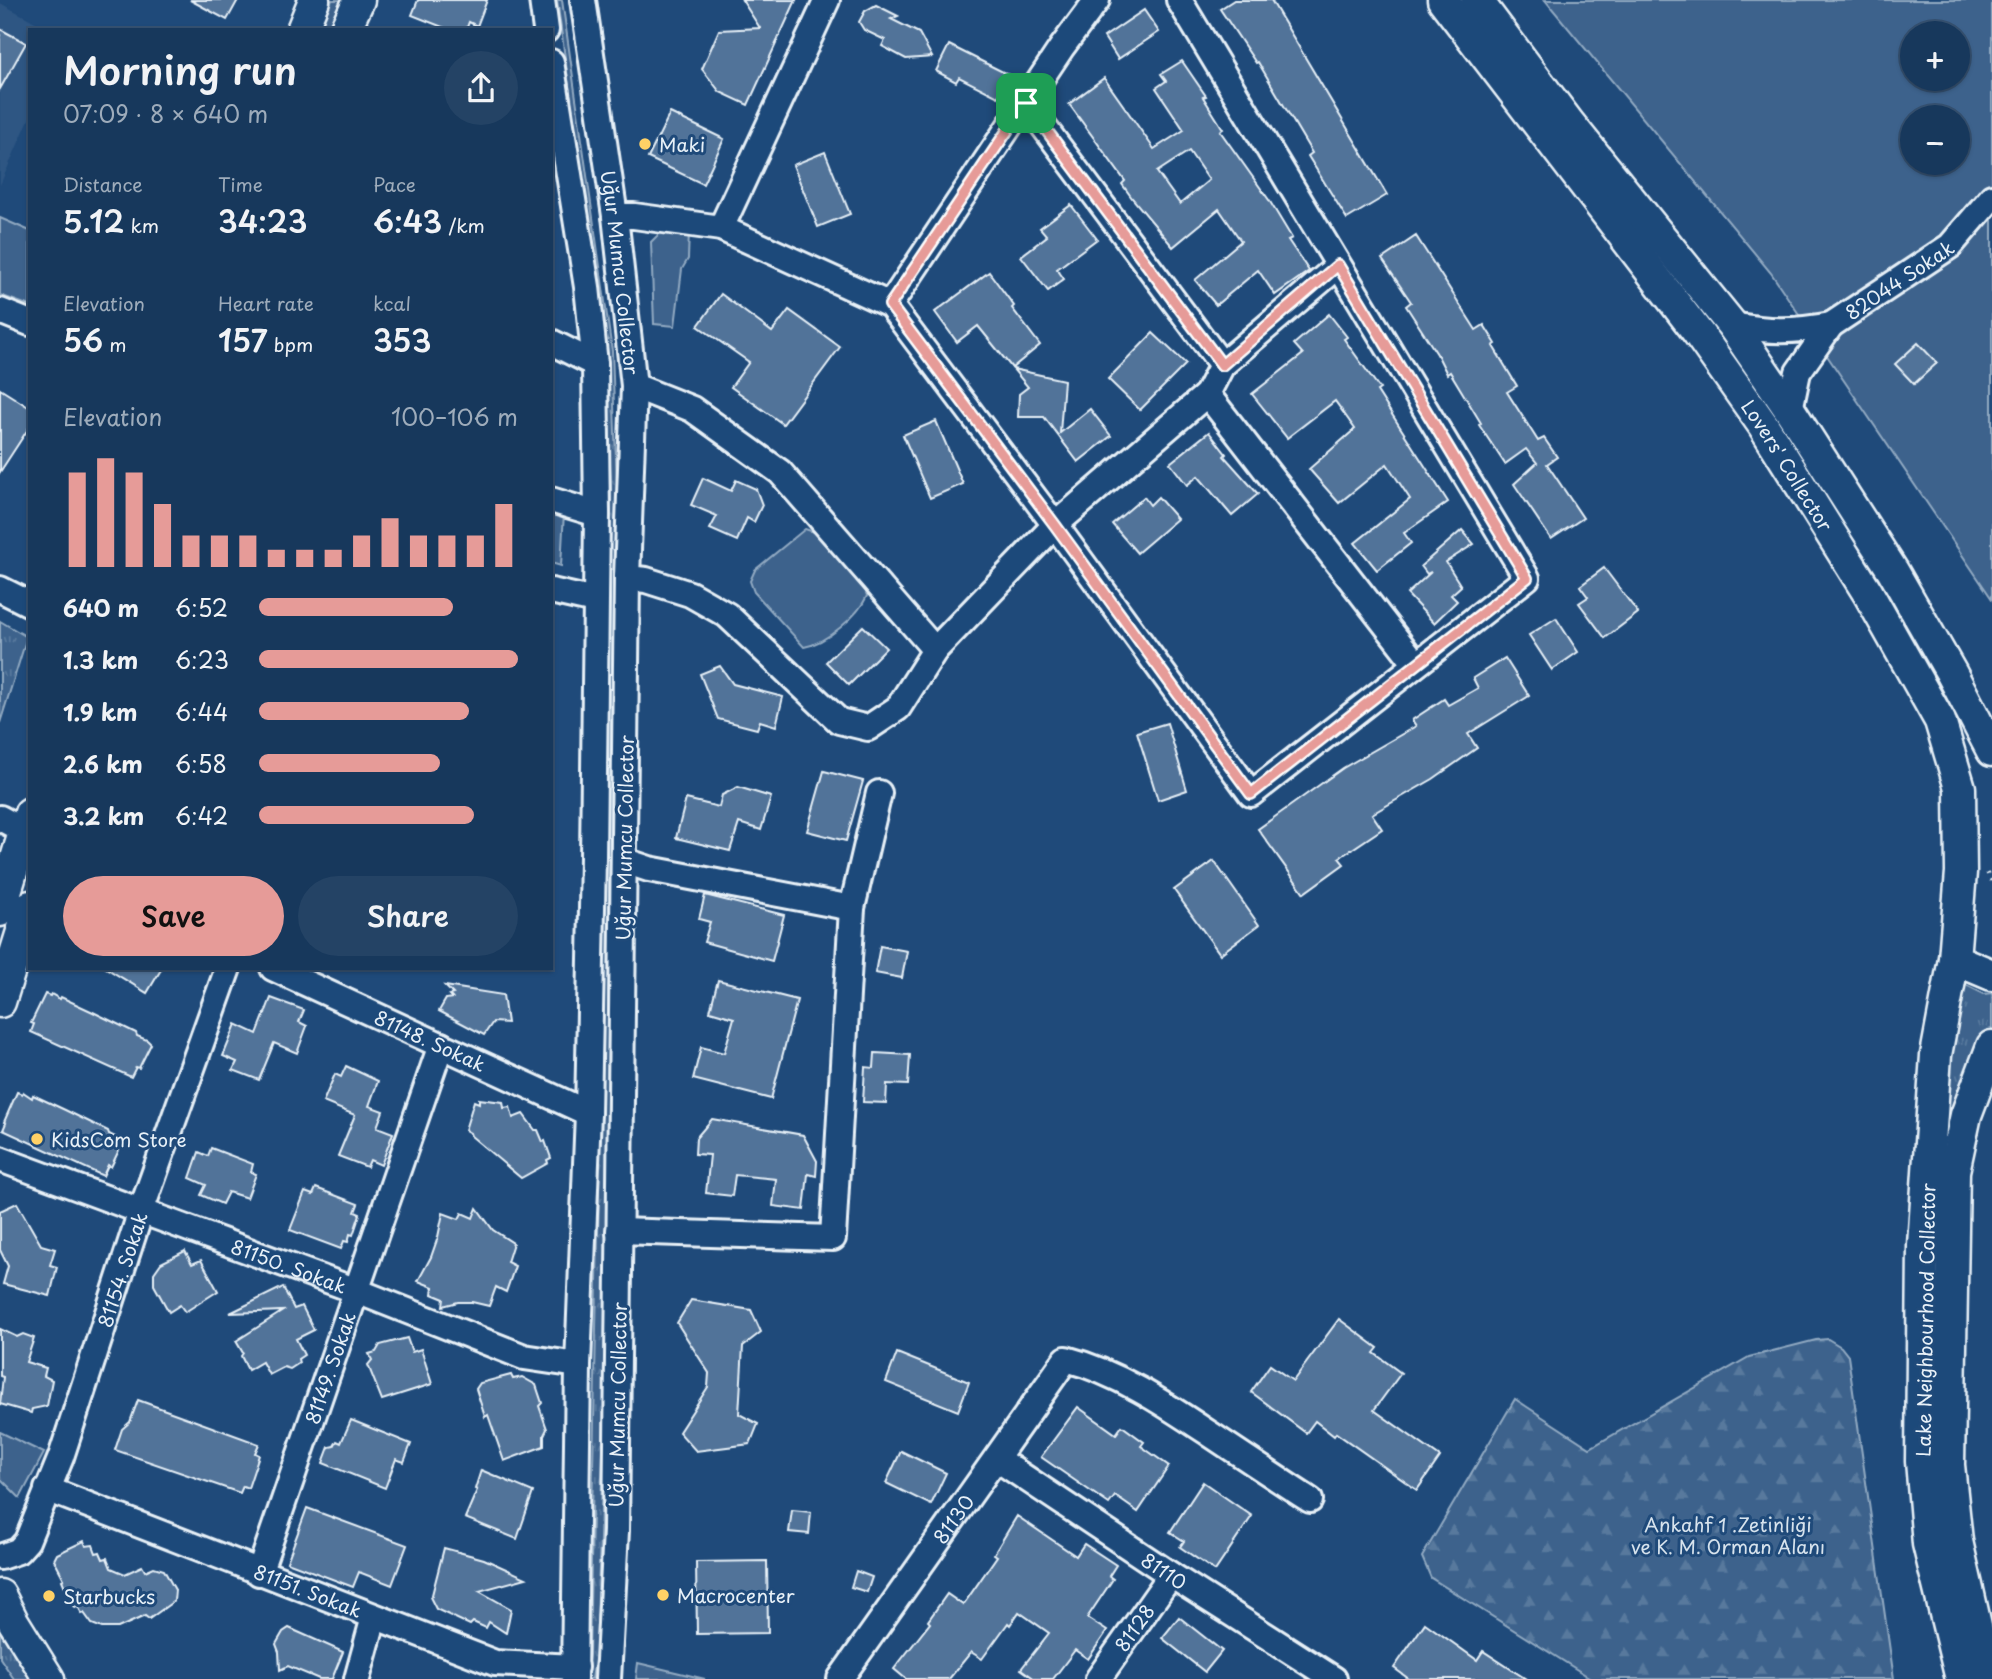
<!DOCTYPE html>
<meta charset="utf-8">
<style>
:root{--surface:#17385c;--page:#244365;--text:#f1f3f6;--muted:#9eacbb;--line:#365272;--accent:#e69b98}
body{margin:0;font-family:"Playpen Sans",sans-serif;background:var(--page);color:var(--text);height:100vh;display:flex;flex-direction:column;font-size:26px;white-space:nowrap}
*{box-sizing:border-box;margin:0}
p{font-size:23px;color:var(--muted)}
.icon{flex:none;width:38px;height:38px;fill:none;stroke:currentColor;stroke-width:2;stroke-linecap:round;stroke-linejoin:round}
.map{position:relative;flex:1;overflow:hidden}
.panel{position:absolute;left:28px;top:28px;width:525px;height:942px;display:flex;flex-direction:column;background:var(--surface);border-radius:0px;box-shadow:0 2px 5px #0004,0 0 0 2px var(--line)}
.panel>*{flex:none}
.controls{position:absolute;left:1900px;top:21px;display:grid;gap:14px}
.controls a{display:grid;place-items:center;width:70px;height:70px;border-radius:50%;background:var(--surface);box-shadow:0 2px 5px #0004,0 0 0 2px var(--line);font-size:35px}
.pin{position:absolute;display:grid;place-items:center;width:60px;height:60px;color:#fff;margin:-30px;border-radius:14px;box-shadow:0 4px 10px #0006}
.round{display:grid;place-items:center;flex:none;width:74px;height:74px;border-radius:37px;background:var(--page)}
.headline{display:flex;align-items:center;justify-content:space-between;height:119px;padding:0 35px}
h1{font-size:38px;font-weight:600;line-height:52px}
.metrics{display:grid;grid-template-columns:repeat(3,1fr);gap:10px;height:119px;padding:7px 35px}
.metrics div{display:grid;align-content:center}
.metrics b{font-size:30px;font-weight:600}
.metrics small{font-size:19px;font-weight:400}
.metrics p{font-size:19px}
.chart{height:196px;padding:14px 35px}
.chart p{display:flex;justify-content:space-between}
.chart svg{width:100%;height:126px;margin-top:7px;stroke:var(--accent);stroke-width:6}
.cta{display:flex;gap:14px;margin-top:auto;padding:14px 35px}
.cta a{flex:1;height:80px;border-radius:42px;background:var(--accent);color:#111;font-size:28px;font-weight:600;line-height:80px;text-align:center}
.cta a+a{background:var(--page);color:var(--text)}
ul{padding:0 35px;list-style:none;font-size:23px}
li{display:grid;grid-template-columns:112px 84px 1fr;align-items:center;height:52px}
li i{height:18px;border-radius:9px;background:var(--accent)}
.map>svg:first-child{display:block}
.built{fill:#2e5683}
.grass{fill:url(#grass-tufts);stroke:#92aac2;stroke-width:2}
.forest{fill:url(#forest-firs);stroke:#92aac2;stroke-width:2}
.green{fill:#3c628c;stroke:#92aac2;stroke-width:2;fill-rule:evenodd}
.building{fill:#517399;stroke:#e8f1f8;stroke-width:2;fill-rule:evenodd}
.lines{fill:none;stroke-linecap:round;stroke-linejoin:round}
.minor-casing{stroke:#e8f1f8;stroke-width:30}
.major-casing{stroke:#e8f1f8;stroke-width:35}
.path{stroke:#e8f1f8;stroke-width:3.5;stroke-dasharray:2 5;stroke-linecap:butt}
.minor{stroke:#1f4a7a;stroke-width:24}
.major{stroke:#1f4a7a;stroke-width:30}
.route-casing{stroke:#fff;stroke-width:14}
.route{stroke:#e69b98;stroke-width:9}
.poi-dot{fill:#ffd166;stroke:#1f4a7a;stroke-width:2.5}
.labels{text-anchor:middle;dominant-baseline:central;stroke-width:6;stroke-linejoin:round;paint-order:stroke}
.poi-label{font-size:19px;fill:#e8f1f8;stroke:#1f4a7a;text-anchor:start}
.street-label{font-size:19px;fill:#e8f1f8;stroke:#1f4a7a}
.park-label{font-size:19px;fill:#d7e3ed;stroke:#1f4a7a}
</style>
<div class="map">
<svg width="1992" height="1679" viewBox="0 0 1992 1679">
<defs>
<pattern id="grass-tufts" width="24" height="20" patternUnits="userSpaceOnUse" patternTransform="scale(1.75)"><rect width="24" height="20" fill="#3c628c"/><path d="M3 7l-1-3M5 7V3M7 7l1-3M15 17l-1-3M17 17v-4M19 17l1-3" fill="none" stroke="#58799d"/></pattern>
<pattern id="forest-firs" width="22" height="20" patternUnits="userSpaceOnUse" patternTransform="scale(1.75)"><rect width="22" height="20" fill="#3c628c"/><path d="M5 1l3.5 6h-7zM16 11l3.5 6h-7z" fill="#58799d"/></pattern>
</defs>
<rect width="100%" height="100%" fill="#1f4a7a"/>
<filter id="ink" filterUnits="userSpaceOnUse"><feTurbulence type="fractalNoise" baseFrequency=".0143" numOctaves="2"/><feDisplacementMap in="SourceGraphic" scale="14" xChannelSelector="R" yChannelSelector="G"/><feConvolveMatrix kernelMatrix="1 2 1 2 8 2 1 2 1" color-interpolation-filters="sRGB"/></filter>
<g filter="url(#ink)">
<path class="built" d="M0 3 50 30H30V117L0 185Z"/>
<g class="grass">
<path d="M332 0H343L328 30H319Z"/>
<path d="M557 0H562L612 351 617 486 610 765 605 1394 596 1653 592 1679H586L589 1655 601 1096 611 490 606 354Z"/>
<path d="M0 621 27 637 0 723Z"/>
<path d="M1960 982 1984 994 1992 993V1029L1962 1096 1937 1171Z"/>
<path d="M0 1632 30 1679H14L0 1658Z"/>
</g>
<path class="forest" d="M1828 1339 1841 1347 1848 1356 1894 1679H1592L1431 1578 1422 1557 1515 1399 1590 1448 1749 1357 1816 1340Z"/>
<g class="green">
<path d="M1545 0H1992V599L1771 273ZM1913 33H1958V79H1913ZM1913 117H1958V163H1913Z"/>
<path d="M0 218 30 231V306L0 295Z"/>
<path d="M671 228 689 230 688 259 682 269 675 326 654 324 651 242 660 233Z"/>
<path d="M551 491 565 494 561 566 551 563Z"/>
<path d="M805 529 820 534 864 585 867 596C858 616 826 643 804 647L754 592 750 581 755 570Z"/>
<path d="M0 1432 44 1453 20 1498 0 1478Z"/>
<path d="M638 1663 705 1679H636Z"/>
</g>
<g class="building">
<path d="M190 0H238L227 20Z"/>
<path d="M418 0H487L477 26 469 22 466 30H450L412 15Z"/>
<path d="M742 0H796L748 105 720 92 702 69 719 30 760 28Z"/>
<path d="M1234 0H1271L1387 195 1347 219 1308 156 1312 153 1258 62 1256 63 1220 9Z"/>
<path d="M876 5 898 16 891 19 919 33 932 57 906 59 882 46 885 40 864 30 859 22 865 11Z"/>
<path d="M1144 10 1159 32 1118 59 1104 37Z"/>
<path d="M0 29 26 43 0 89Z"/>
<path d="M949 45 1009 75 998 97 959 77 956 82 936 71Z"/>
<path d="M1182 61 1206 96 1203 97 1223 129 1220 131 1269 200 1292 238 1288 240 1309 271 1275 295 1258 270 1216 305 1195 280 1241 241 1219 209 1173 247 1132 198 1122 184 1125 181 1069 104 1104 78 1154 149 1184 130 1156 88 1166 81 1161 74ZM1189 151 1209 180 1180 204 1157 172Z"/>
<path d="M670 113 724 139 703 184 648 158Z"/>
<path d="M825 152 850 214 818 227 793 165Z"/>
<path d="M1071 205 1097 239 1057 269 1064 279 1048 291 1021 256 1047 236 1040 228Z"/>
<path d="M1416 236 1476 330 1484 325 1496 344 1493 346 1517 386 1507 392 1538 441 1544 438 1557 457 1547 464 1583 518 1551 539 1514 484 1537 463 1526 449 1505 464 1479 425 1481 423 1450 372 1447 374 1437 354 1406 306 1411 302 1382 259Z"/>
<path d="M989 272 1014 306 1012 308 1040 345 1012 368 978 326 957 342 935 312Z"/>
<path d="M721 294 772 332 789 310 840 347 783 424 731 387 749 362 698 326Z"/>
<path d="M1329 314 1347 337 1344 339 1380 389 1377 391 1448 502 1404 533 1411 543 1377 570 1355 543 1410 499 1387 464 1339 503 1309 469 1355 429 1335 401 1287 438 1252 394 1303 354 1294 344Z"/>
<path d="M1153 333 1186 364 1140 410 1108 379Z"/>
<path d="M1918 343 1937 363 1914 384 1895 364Z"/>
<path d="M1013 369 1064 380 1060 433 1090 409 1111 436 1078 462 1044 417H1018L1019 394 1028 387Z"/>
<path d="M0 389 30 408V426L0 472Z"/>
<path d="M936 421 963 484 930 498 903 435Z"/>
<path d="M1209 432 1226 454 1224 456 1258 494 1232 516 1198 476 1187 485 1170 463Z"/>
<path d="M703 478 731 491 736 480 756 489 762 505 754 522 747 518 737 541 710 529 717 516 691 505Z"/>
<path d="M1144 497 1150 505 1158 497 1177 519 1137 553 1112 524Z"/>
<path d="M1462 530 1474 544 1446 562 1461 586 1451 595 1457 601 1434 623 1407 594 1431 572 1427 574 1421 566Z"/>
<path d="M1604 568 1638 613 1605 638 1579 603 1588 597 1580 586Z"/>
<path d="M1556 618 1578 652 1552 670 1529 635Z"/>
<path d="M863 626 886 648 849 685 826 662Z"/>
<path d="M1505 658 1529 696 1468 734 1477 748 1433 779 1372 814 1382 829 1339 858 1344 864 1304 893 1258 829 1343 768 1416 726 1412 720 1444 699 1448 705 1478 688 1473 678Z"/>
<path d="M720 666 733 684 783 697 776 726 760 721 757 729 718 719 700 674Z"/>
<path d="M1167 723 1187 790 1158 800 1137 732Z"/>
<path d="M824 771 863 781 846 841 807 831Z"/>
<path d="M738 787 771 797 761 830 739 823 730 851 676 838 686 799 719 807 722 795Z"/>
<path d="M1214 861 1259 925 1220 954 1174 890Z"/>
<path d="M705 895 784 915 772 961 704 942 710 922 699 919Z"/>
<path d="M880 946 907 951 902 978 875 973Z"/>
<path d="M106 968H162L147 993Z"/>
<path d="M718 980 797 1000 771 1099 693 1079 701 1047 724 1053 734 1018 710 1011Z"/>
<path d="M445 986 503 995 507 1023 493 1022 484 1035 439 1011 446 999 452 998 449 995 453 994Z"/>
<path d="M45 994 50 996 51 994 60 999 61 997 93 1012 136 1033 137 1036 147 1040 151 1044 139 1068 136 1067 131 1077 31 1032 34 1024 31 1023Z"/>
<path d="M271 998 304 1010 299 1022 307 1026 297 1053 274 1043 259 1080 233 1070 237 1062 223 1056 236 1024 257 1034Z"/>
<path d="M875 1053 910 1055 908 1085 887 1084 886 1103 863 1102 865 1067 874 1068Z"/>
<path d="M346 1066 378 1081 369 1106 383 1111 377 1127 393 1133 381 1165 370 1160 367 1167 338 1156 355 1115 323 1102 335 1074 341 1077Z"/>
<path d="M17 1092 22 1094 23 1092 32 1098 33 1095 65 1110 108 1131 109 1134 119 1139 120 1148 111 1167 108 1165 103 1176 3 1130 6 1123 4 1122Z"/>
<path d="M479 1099 503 1102 504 1108 510 1107 513 1118 523 1114 535 1130H538L543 1142 545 1141 551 1158 547 1160 548 1163 521 1178 471 1136 470 1133 465 1130 474 1101 479 1103Z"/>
<path d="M712 1119 803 1135 817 1161 816 1176 808 1174 804 1210 773 1206 776 1179 735 1175 732 1196 706 1193 710 1155 695 1154 696 1138Z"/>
<path d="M211 1148 253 1164 251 1172 256 1174 247 1198 228 1192 222 1204 201 1195 206 1185 190 1178 199 1152 208 1156Z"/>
<path d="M316 1188 358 1204 355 1212 360 1214 353 1235 350 1234 348 1242 344 1241 341 1249 290 1230 305 1192 313 1195Z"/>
<path d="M17 1203 41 1245 55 1249 50 1265 57 1267 50 1296 3 1284 8 1266 0 1250V1211Z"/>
<path d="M477 1208 493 1230 513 1243 507 1262 515 1266 506 1292 496 1287 489 1306 472 1302H458L443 1306 444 1299 432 1294 433 1287 418 1281 431 1257 438 1237 443 1213 459 1219 462 1213 473 1218Z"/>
<path d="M185 1251 192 1264 201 1260 218 1291 185 1312 180 1305 169 1312 154 1285V1273L161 1263Z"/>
<path d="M283 1287 294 1309 302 1306 314 1330 296 1339 304 1355 298 1359 299 1363 290 1369 284 1367 269 1375 262 1362 248 1370 241 1356 243 1353 236 1341 283 1311 230 1313Z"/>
<path d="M691 1300 751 1310 761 1332 743 1346 739 1414 758 1424 750 1444 696 1451 679 1432 708 1387 709 1373 677 1323Z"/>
<path d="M1339 1319 1378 1348 1374 1353 1401 1373 1374 1410 1440 1457 1417 1490 1336 1433 1334 1436 1315 1421 1306 1433 1251 1392 1270 1365 1293 1381Z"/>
<path d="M0 1329 17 1337 23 1334 34 1338 26 1362 46 1368 44 1376 52 1380 47 1406 32 1409 31 1413 0 1404 3 1377 0 1376Z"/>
<path d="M407 1338 412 1352 421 1349 432 1384 382 1400 368 1365 372 1360 369 1354 376 1352 380 1345Z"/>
<path d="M897 1353 969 1382 958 1411 886 1382Z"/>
<path d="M511 1375 513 1379 522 1377 536 1385 542 1403 539 1406 547 1429 544 1435V1446L504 1461 488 1415 485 1417 476 1389 480 1383Z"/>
<path d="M138 1400 259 1444 255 1453 259 1455 248 1488 243 1486 240 1493 115 1450 122 1429 130 1422Z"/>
<path d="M1078 1407 1116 1434 1122 1426 1144 1442 1141 1446 1169 1466 1138 1512 1115 1496 1109 1504 1041 1457Z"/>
<path d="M351 1420 411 1444 404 1462 396 1459 385 1488 323 1463 329 1447 334 1446 337 1441 341 1443Z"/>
<path d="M901 1451 946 1473 931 1505 886 1483Z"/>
<path d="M481 1470 533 1492 517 1539 465 1518 477 1490 475 1489Z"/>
<path d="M1203 1482 1252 1516 1215 1571 1180 1547 1184 1541 1170 1532Z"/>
<path d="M307 1508 407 1545 392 1585 359 1572 353 1587 287 1562Z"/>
<path d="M792 1510 811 1512 809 1534 789 1532Z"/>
<path d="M1017 1516 1076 1556 1084 1544 1116 1565 1109 1576 1113 1579 1087 1618 1107 1631 1088 1659 1075 1650 1053 1679H1035L1021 1669 1049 1633 1019 1612 1010 1625 1008 1623 982 1659 971 1652 949 1679H906L894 1669 930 1623 928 1621 947 1594 963 1605 997 1556 994 1554Z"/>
<path d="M84 1541 86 1546 93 1545 96 1553 100 1552 103 1559 107 1558 111 1568 125 1574 142 1566 145 1571 154 1567 164 1570 175 1590 174 1601 149 1619 145 1616 118 1628H102L92 1624 84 1613 82 1614 79 1608 73 1606 62 1580 64 1579 54 1560 57 1554Z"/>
<path d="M444 1548 484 1559 526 1578 479 1591 511 1609 506 1633 489 1622 486 1628 473 1622 470 1625 436 1609 430 1597 432 1595Z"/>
<path d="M767 1561 768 1633 697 1634 696 1562Z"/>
<path d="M856 1571 872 1577 867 1592 851 1587Z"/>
<path d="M1179 1617 1222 1651 1205 1672 1162 1638Z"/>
<path d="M1425 1623 1477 1660 1483 1651 1526 1679H1409L1394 1668Z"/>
<path d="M289 1628 343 1652 332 1679H319L288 1666 280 1670 279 1652 276 1644 283 1632Z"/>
</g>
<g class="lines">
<defs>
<g id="minor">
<path d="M542 0 546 30"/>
<path id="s1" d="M583 0 615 216 634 386 627 578 616 1531 608 1679"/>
<path d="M551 62 587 287 595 364 597 514 593 857 588 1113 578 1365 574 1679"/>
<path d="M1026 103 1222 365"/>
<path d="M615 216H634L721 228 890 305 1055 525 1251 794 1527 578 1179 0"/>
<path d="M721 228 827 0"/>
<path d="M890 305 1062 47 1097 0"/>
<path d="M0 311 30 323"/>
<path d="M1732 325C1769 332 1794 332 1831 325L1798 372 1790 410"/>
<path id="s2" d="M1831 325 1950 246 1992 197"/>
<path d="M551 342 595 364"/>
<path d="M634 386 692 409 780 472 935 650 1055 525 1207 394 1222 365 1338 266"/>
<path d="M1207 394 1416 664"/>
<path d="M551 500 597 514"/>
<path d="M627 578 646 580 690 594 727 615 839 721 868 728 898 708 935 650"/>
<path d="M0 589 30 604"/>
<path d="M551 591 595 601"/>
<path d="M0 818 24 831"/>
<path d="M625 861 649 869 852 908"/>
<path id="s3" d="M273 968 588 1113"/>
<path id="s4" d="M0 1159 357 1291 524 1357 578 1365"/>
<path d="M619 1231 833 1238 852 908 879 793"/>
<path id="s5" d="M997 1459 1171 1575 1334 1679"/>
<path id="s6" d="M47 1489 495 1663 575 1667"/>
<path id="s7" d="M0 1557 18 1551 27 1541 61 1457 141 1211 228 968"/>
<path id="s8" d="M259 1573 441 1045"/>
<path d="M357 1679 374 1617"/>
<path id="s9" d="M840 1679 1066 1359C1119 1373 1165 1404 1210 1434 1243 1456 1276 1478 1310 1500"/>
<path id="s10" d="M1098 1679 1171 1575"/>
</g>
<g id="major">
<path id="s11" d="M1443 0 1698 333 1763 425 1868 593 1940 721 1960 788 1961 872 1954 959 1936 1055 1923 1245 1921 1461 1928 1544 1961 1679"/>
<path d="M1477 0 1569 123 1732 325 1790 410 1893 571 1952 674 1992 751"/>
<path d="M302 30 314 0"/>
<path d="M345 30 359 0"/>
<path d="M0 911 30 813"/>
<path d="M1954 959 1992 975"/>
<path d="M0 1002 30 906"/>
<path d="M0 1595 13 1621 49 1679"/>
<path d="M1988 1679 1957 1541 1949 1465 1954 1171 1966 1115 1992 1046"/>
</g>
</defs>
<use href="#minor" class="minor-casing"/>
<use href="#major" class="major-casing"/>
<path class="path" d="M1987 873 1992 882"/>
<use href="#minor" class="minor"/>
<use href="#major" class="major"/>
</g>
</g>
<g class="lines" filter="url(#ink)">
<defs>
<path id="route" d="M1026 103 1222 365 1338 265 1527 578 1251 794 1055 525 890 305Z"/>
</defs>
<use href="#route" class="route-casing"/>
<use href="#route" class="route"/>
</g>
<g class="poi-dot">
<circle cx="645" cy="144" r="7"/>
<circle cx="37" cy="1139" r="7"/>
<circle cx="663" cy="1595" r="7"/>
<circle cx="49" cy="1596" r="7"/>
</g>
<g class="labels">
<g class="poi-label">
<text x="659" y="144">Maki</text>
<text x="51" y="1139">KidsCom Store</text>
<text x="677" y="1595">Macrocenter</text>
<text x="63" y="1596">Starbucks</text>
</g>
<g class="street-label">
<text stroke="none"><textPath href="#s1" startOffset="275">Uğur Mumcu Collector</textPath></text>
<text stroke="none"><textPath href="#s2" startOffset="82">82044 Sokak</textPath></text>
<text stroke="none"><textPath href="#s11" startOffset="579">Lovers' Collector</textPath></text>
<text transform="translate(624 838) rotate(-89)">Uğur Mumcu Collector</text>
<text stroke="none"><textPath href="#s3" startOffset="173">81148. Sokak</textPath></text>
<text stroke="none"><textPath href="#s4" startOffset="308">81150. Sokak</textPath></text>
<text stroke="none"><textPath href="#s7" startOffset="320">81154. Sokak</textPath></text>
<text transform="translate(1925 1320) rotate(-89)">Lake Neighbourhood Collector</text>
<text stroke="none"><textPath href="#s8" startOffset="217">81149. Sokak</textPath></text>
<text transform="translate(617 1405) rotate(-89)">Uğur Mumcu Collector</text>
<text stroke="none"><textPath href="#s9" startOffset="196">81130</textPath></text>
<text stroke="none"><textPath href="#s5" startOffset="201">81110</textPath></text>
<text stroke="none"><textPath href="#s6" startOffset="280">81151. Sokak</textPath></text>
<text stroke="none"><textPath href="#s10" startOffset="63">81128</textPath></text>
</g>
<g class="park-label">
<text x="1728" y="1524">Ankahf 1 .Zetinliği<tspan x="1728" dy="22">ve K. M. Orman Alanı</tspan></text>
</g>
</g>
</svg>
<div class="controls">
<a>+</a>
<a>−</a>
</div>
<div class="pin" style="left:1026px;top:103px;background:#1e9e55"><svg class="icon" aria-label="arrive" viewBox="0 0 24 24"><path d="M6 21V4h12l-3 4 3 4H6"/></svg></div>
<section class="panel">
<div class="headline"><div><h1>Morning run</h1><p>07:09 · 8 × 640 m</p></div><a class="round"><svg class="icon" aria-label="share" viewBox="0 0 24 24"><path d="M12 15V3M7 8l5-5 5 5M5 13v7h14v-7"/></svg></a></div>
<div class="metrics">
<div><p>Distance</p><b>5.12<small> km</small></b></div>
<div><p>Time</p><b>34:23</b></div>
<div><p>Pace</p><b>6:43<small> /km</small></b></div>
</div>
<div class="metrics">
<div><p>Elevation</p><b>56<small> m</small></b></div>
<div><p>Heart rate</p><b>157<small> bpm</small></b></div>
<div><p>kcal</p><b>353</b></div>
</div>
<div class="chart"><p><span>Elevation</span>100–106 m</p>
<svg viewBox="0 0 160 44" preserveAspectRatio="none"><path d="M5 44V11M15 44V6M25 44V11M35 44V22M45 44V33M55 44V33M65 44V33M75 44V38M85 44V38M95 44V38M105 44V33M115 44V27M125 44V33M135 44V33M145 44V33M155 44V22"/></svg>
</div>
<ul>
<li><b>640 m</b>6:52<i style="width:75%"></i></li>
<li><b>1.3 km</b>6:23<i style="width:100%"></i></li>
<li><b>1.9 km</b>6:44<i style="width:81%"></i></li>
<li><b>2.6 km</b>6:58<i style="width:70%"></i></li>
<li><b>3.2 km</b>6:42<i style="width:83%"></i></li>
</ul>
<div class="cta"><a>Save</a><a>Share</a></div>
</section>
</div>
